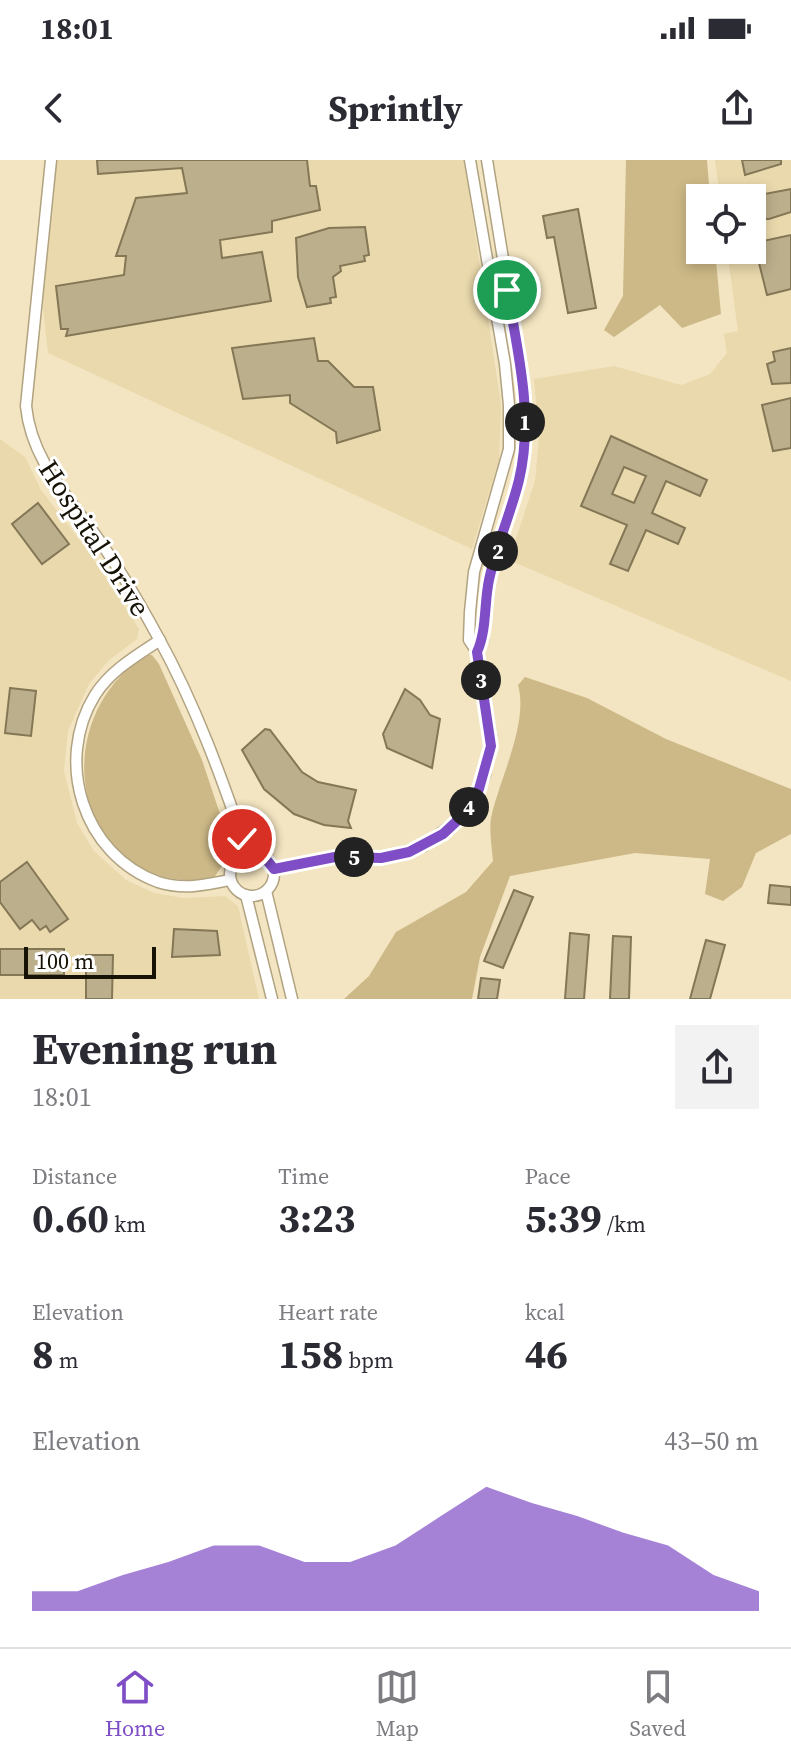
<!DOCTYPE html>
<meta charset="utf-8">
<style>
:root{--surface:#fff;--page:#f2f2f3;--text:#2b2b33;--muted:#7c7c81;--line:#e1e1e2;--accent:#7f4ec6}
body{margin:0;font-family:"Source Serif 4",serif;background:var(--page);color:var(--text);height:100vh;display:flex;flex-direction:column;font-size:30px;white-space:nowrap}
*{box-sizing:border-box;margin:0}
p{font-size:26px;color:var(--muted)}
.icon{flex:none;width:44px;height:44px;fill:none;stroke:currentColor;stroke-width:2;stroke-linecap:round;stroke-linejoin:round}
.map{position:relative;height:839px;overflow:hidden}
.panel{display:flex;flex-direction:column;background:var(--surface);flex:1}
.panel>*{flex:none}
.buttons{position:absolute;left:686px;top:24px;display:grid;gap:16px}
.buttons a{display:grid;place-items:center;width:80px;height:80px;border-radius:0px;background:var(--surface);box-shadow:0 4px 12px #0003;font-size:40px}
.scale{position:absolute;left:24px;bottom:20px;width:132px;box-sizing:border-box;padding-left:8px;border:4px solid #171206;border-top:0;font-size:22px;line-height:28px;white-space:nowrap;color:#171206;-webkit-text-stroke:6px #fff;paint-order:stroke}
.pin{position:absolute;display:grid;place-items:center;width:68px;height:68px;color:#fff;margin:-34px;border:4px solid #fff;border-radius:50%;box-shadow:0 2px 8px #0007}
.km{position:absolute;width:40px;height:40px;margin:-20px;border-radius:50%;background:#222;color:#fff;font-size:22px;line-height:40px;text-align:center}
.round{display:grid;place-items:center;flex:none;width:84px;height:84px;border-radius:0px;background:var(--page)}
.headline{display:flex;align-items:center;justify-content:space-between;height:136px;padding:0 32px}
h1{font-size:44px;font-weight:700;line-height:60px}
.metrics{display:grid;grid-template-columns:repeat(3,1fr);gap:12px;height:136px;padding:8px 32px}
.metrics div{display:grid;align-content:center}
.metrics b{font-size:40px;font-weight:700}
.metrics small{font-size:22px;font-weight:400}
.metrics p{font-size:22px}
.chart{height:224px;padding:16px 32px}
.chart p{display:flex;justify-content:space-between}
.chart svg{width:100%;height:144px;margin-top:8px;fill:var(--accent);opacity:.7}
.status{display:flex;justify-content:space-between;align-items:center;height:56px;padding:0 40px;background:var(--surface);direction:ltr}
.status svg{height:22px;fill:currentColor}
header{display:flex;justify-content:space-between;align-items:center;height:104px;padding:0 32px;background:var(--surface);font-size:36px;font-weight:700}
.menu{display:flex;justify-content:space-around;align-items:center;height:112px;border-top:2px solid var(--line);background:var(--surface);font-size:22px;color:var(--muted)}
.menu a{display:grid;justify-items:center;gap:4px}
.menu .selected{color:var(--accent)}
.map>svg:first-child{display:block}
.built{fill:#ead9ad}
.green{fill:#cdb987}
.building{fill:#bcaf8c;stroke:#847756;stroke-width:2;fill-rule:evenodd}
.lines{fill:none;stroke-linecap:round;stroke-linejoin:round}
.minor-casing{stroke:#b1a381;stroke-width:13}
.minor{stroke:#fff;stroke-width:10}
.route-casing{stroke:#fff;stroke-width:16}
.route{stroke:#7f4ec6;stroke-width:10}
.labels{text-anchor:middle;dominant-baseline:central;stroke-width:6;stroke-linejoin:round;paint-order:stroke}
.street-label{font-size:28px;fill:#171206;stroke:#fff}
</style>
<div class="status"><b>18:01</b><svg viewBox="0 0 49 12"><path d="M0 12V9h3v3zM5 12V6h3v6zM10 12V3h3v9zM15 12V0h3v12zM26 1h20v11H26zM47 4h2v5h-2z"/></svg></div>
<header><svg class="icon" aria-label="back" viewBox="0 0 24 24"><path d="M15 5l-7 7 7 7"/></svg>Sprintly<svg class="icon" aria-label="share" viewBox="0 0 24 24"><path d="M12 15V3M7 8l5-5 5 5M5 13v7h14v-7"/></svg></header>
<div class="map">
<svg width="791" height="839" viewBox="0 0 791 839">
<rect width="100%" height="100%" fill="#f3e5c1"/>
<g class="built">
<path d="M57 0H464L501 245 499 300 472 389 48 193 42 138Z"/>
<path d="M715 0H791V521L509 400 535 321 539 278 534 219 614 206 681 225 710 214 727 193 724 174 738 171 727 90H752V38H720Z"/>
<path d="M0 279 25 297 41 330 89 392 139 469 137 479 108 501 89 524 68 571 64 611 77 663 94 691 126 720 154 733 184 738 225 736 238 746 259 839H0Z"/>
</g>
<g class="green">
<path d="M626 0H707L710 38H700V90H715L721 154 682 168 660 145 614 177 604 170 623 136Z"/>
<path d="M146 495H152L159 504 202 600 232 690 214 718C80 741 37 566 146 495Z"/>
<path d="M525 517 587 538 666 579 791 629V674L756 693 742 727 723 741 705 734 710 699 635 693 510 716 480 797 472 839H344L369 816 396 772 466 732 493 701C492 688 489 671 491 658 499 620 529 563 518 525Z"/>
</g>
<g class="building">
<path d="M97 0H307L310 26H316L320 50 272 61V72L220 80 222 98 262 92 271 141 66 176 68 169H61L56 126 124 115 126 96H116L136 38 187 33 182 8 98 14Z"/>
<path d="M742 0H781V4L745 15Z"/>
<path d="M791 29V52L769 59H763L762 54 754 55 752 33 758 31 759 35Z"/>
<path d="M578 49 596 148 568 153 554 77 547 78 543 56Z"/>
<path d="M365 67 369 95 364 96 365 101 340 106 341 111 333 117 336 137 330 138 331 143 307 147 298 117 296 78 329 68Z"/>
<path d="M791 75V129L767 135 754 83Z"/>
<path d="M314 178 318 201H328L354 227H373L380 270 337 283 336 272 290 243V235L243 239 232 188Z"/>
<path d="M791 188V223L772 224 767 204 775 201 773 192Z"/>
<path d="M791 238V288L773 291 762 245Z"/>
<path d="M611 276 707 320 700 336 666 321 652 353 685 368 678 384 646 370 628 411 610 404 627 365 581 346ZM624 307 646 316 634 343 612 334Z"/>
<path d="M38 343 69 384 42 404 12 364Z"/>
<path d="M10 528 36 531 31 576 5 573Z"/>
<path d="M405 529 420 540 430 555 440 559 432 608 387 588 383 574Z"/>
<path d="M265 569 270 570 302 612 318 622 356 630 348 661 351 668 324 665 294 654 264 629 242 590Z"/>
<path d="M27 702 68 759 50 772 46 766 40 770 32 760 20 769 0 742V722Z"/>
<path d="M770 725 791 727V745L768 743Z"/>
<path d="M514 730 533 737 503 808 484 801Z"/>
<path d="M174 769 217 771 220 795 172 797Z"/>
<path d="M570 773 589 775 584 839H565Z"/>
<path d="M613 776 631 777 629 839H610Z"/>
<path d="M706 780 725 785 710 839H690Z"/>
<rect x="0" y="789" width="64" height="26"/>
<path d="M86 795H113L112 839H86Z"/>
<path d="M481 818 500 820 497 839H478Z"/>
</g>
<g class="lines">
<defs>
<g id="minor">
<path d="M51 0 26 246C31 298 65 333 94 373 118 406 139 442 158 477 196 546 222 618 247 692"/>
<path d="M160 480C136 496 111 510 95 535 54 601 83 695 158 722 183 730 206 725 230 720"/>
<path d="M477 492 483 479 489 418 520 317 525 274 521 210 487 0"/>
<circle cx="252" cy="714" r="22"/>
<path d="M274 709 335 697H386L424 686 458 660 476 635 485 615 491 576 477 492 469 480 470 452 474 412 509 289V245L505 204 470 0"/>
<path d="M266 731 292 839"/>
<path d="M246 735 272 839"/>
</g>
</defs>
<use href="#minor" class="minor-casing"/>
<use href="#minor" class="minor"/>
</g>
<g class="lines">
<defs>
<path id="route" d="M242 679 247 692 261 693 274 709 335 697 381 698 409 692 443 674 458 660 479 629 491 586 477 492C487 470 484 443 489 420 496 386 511 353 519 320 534 257 518 192 507 130"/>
</defs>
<use href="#route" class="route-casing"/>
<use href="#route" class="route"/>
</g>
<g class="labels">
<g class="street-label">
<text transform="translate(95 378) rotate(57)">Hospital Drive</text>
</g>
</g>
</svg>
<div class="buttons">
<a><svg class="icon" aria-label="locate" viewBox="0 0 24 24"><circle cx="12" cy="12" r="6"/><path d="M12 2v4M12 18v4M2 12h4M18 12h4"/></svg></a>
</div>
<div class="scale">100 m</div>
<div class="pin" style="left:507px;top:130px;background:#1e9e55"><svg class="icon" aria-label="arrive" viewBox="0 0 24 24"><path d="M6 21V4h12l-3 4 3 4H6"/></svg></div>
<div class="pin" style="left:242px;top:679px;background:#d93025"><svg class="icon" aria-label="check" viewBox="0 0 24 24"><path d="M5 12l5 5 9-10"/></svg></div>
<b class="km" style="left:525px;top:262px">1</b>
<b class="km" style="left:498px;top:391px">2</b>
<b class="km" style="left:481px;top:520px">3</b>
<b class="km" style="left:469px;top:647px">4</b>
<b class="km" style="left:354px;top:697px">5</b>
</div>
<section class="panel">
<div class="headline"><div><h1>Evening run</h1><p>18:01</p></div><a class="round"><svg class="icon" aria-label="share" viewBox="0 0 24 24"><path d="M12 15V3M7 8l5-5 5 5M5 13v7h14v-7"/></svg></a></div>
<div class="metrics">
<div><p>Distance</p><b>0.60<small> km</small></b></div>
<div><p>Time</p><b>3:23</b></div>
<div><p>Pace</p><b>5:39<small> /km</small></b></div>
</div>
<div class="metrics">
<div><p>Elevation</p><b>8<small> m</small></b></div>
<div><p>Heart rate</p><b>158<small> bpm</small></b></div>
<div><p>kcal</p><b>46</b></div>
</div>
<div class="chart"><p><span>Elevation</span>43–50 m</p>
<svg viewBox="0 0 160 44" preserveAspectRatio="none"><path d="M0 44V38L10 38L20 33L30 29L40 24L50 24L60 29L70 29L80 24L90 15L100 6L110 11L120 15L130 20L140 24L150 33L160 38V44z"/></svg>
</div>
</section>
<nav class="menu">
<a class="selected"><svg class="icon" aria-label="home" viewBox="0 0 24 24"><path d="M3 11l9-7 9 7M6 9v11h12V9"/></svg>Home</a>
<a><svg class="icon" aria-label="map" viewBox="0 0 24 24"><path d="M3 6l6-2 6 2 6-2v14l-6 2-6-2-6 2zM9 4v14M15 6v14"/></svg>Map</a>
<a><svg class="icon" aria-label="saved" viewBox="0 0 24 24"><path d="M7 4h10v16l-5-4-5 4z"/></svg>Saved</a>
</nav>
